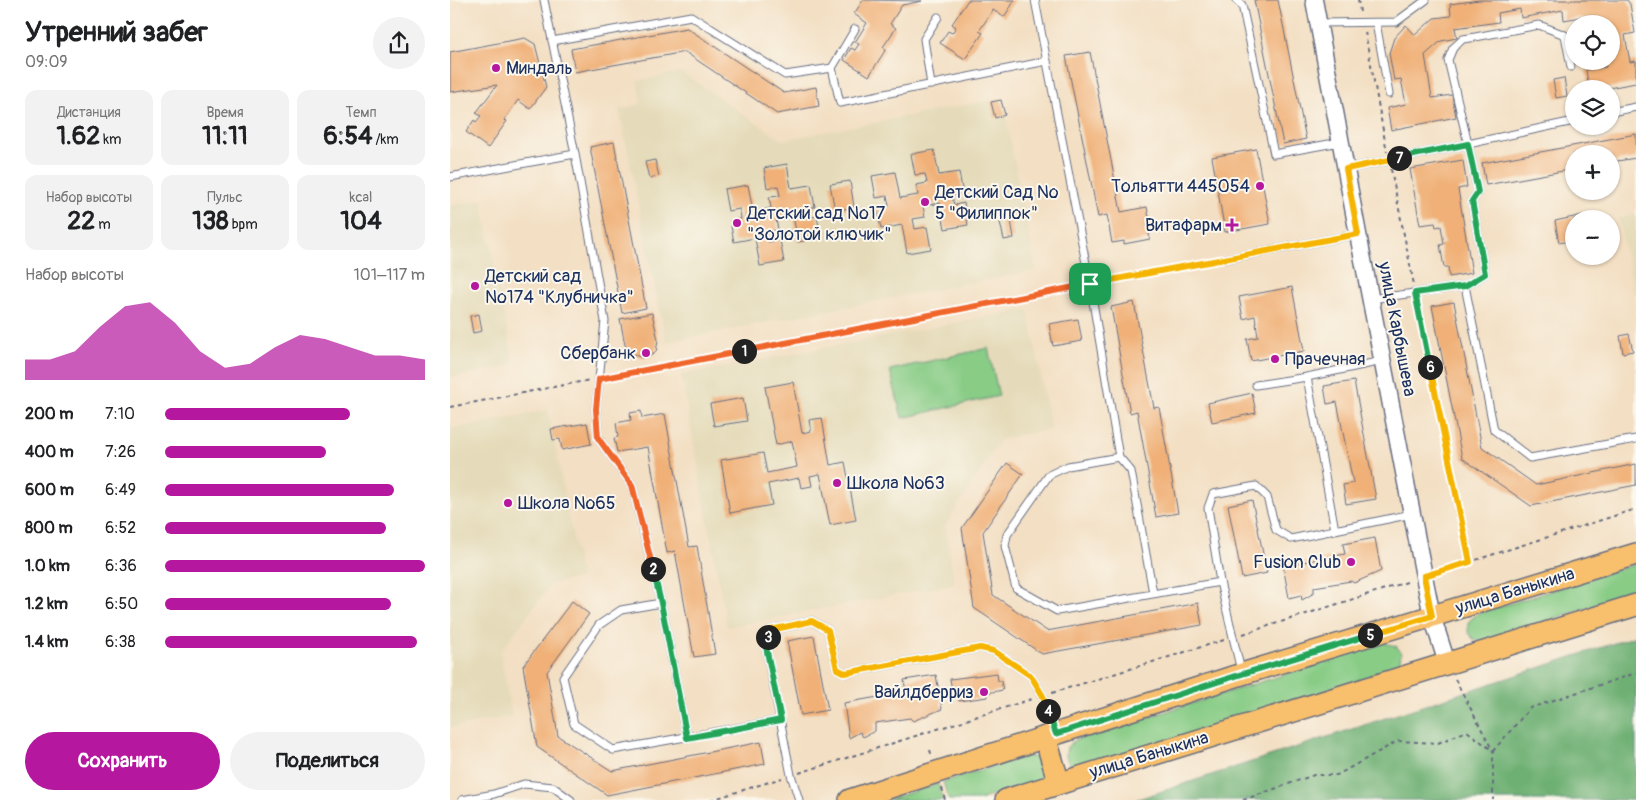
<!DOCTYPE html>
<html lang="ru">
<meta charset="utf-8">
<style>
:root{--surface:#fff;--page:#f2f2f2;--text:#202124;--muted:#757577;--accent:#b5179e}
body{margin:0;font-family:Pangolin,sans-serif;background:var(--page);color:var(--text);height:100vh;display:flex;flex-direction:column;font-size:19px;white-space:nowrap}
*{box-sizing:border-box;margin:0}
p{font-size:16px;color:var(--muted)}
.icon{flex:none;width:28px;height:28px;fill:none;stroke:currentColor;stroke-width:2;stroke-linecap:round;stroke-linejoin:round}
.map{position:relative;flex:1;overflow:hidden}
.panel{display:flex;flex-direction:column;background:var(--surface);width:450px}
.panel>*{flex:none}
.fabs{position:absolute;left:1115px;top:15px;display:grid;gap:10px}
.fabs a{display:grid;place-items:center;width:55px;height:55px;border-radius:50%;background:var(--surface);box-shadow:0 1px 4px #0004;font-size:25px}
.pin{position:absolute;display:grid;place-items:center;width:42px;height:42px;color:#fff;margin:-21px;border-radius:10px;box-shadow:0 2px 8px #0006}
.km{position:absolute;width:25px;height:25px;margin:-12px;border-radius:50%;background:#222;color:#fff;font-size:14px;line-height:25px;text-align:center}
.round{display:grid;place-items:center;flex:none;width:52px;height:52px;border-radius:26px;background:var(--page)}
.summary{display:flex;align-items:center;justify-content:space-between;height:85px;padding:0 25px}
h1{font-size:28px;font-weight:700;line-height:38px}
.metrics{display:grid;grid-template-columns:repeat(3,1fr);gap:8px;height:85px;padding:5px 25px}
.metrics div{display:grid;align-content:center;border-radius:12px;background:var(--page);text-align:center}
.metrics b{font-size:25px;font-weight:700}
.metrics small{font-size:14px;font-weight:400}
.metrics p{font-size:14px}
.chart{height:140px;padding:10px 25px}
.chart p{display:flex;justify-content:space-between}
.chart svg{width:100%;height:90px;margin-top:5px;fill:var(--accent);opacity:.7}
.action{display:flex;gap:10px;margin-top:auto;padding:10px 25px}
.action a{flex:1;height:58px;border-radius:30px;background:var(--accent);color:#fff;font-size:20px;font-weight:700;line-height:58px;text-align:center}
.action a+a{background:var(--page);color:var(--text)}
ul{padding:0 25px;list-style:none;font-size:16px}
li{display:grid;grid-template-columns:80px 60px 1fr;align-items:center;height:38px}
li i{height:12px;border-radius:6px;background:var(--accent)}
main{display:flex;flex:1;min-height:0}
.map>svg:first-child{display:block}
.built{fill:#e5dbba}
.green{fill:#88cc86;stroke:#527e72}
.forest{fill:#6eb073;stroke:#447068}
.building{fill:#f0b077}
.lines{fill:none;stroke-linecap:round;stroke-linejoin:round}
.service-casing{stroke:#676d81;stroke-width:9}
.tertiary-casing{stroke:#676d81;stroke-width:19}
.primary-casing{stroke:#676d81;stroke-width:24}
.path{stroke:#676d81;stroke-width:2;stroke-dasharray:4 4;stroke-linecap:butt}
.service{stroke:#fff;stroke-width:7}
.tertiary{stroke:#fff;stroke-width:16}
.primary{stroke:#f8bf6c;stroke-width:21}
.split-1-casing{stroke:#fff;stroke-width:10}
.split-2-casing{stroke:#fff;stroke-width:10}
.split-3-casing{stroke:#fff;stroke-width:10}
.split-4-casing{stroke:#fff;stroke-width:10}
.split-5-casing{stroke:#fff;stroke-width:10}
.split-6-casing{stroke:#fff;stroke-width:10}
.split-7-casing{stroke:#fff;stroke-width:10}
.split-8-casing{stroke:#fff;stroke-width:10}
.split-1{stroke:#f0652b;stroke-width:6}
.split-2{stroke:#f0652b;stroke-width:6}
.split-3{stroke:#22a559;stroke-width:6}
.split-4{stroke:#f5b400;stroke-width:6}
.split-5{stroke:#22a559;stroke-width:6}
.split-6{stroke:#f5b400;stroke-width:6}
.split-7{stroke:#22a559;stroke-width:6}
.split-8{stroke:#f5b400;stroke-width:6}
.poi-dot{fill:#b5179e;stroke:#fbf7ec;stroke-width:2}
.labels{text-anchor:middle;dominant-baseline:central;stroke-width:4;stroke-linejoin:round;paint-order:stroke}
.poi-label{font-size:18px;fill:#1b2f5e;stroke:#fbf7ec;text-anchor:start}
.street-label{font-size:18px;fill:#1b2f5e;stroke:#fbf7ec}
</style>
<main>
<section class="panel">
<div class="summary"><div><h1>Утренний забег</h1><p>09:09</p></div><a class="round"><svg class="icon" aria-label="share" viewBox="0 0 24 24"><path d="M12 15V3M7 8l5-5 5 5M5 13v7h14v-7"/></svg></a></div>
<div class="metrics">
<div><p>Дистанция</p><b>1.62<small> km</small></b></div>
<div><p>Время</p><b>11:11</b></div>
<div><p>Темп</p><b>6:54<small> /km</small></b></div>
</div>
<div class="metrics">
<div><p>Набор высоты</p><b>22<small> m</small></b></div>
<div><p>Пульс</p><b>138<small> bpm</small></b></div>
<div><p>kcal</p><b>104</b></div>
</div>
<div class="chart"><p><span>Набор высоты</span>101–117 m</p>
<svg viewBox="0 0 160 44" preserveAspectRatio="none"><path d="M0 44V34L10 34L20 30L30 18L40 8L50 6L60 16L70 30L80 38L90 36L100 28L110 22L120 24L130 28L140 32L150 32L160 34V44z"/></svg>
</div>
<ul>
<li><b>200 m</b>7:10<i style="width:71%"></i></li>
<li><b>400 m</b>7:26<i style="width:62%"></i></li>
<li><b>600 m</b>6:49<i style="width:88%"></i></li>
<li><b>800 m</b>6:52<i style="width:85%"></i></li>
<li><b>1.0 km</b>6:36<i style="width:100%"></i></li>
<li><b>1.2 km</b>6:50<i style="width:87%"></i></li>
<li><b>1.4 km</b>6:38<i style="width:97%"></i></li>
</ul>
<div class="action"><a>Сохранить</a><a>Поделиться</a></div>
</section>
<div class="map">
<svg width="1186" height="800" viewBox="0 0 1186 800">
<rect width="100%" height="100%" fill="#fbf7ec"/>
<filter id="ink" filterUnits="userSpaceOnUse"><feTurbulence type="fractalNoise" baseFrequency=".02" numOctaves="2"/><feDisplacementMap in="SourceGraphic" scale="10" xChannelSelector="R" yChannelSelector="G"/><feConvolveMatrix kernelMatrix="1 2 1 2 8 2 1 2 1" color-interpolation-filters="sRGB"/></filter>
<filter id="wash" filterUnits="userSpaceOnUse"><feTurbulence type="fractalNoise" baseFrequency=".0096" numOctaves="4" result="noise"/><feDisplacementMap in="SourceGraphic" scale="20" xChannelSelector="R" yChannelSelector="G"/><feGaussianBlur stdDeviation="1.12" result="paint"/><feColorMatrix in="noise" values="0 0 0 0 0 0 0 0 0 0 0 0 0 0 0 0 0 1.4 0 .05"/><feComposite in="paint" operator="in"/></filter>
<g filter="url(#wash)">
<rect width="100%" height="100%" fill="#f3dfc3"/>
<g class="built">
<path d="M231 72 332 140 552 98 586 270 216 342 169 109 191 104 187 81Z"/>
<path d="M32 200 64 365 0 378V206Z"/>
<path d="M1186 214V295L1184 293 1168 218Z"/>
<path d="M578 309 601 429 551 439 495 526 505 584 277 627 231 375Z"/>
<path d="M98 410 131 578 101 584 50 652 62 716 0 728V429Z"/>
</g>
<g class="green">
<path d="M538 348 549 396 452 418 440 370Z"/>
<path d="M1186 564V592L1034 641 1023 639 1018 632V622L1027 614Z"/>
<path d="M935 643 946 646 951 653 950 663 943 670 630 769C618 766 614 759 617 747L625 740Z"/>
<path d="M578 756 589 759 593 766 592 777 585 782 529 800H499L493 782Z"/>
<path d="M488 784 493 800H436Z"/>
</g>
<path class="forest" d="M1186 636V800H685Z"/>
<g id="blocks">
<g class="building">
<path d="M413 0 472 1 452 5 440 24 446 28 433 47 436 49 419 76 394 60 401 48 405 50 409 44 405 42 417 23 404 14Z"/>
<path d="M518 0H565L554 17 543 10 529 31 533 33 515 59 490 43 498 31 502 33 506 27 502 24Z"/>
<path d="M804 0H828L856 139 833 144Z"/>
<path d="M1029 0H1177L1180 4 1185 33 1175 35 1180 62 1186 61V83L1153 89H1139L1136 70 1156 67 1155 61H1161V24H1149L1131 17 1114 20 1113 10 1071 18 1070 9 1048 13 1049 22 1005 28 1007 38 991 41 975 55 982 98 1002 95 1006 117 941 130 937 108 956 104 951 79 944 80 939 53 944 38 956 25 965 35 984 18 1001 16 1000 4Z"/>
<path d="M237 28 334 93 366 87 369 106 327 114 235 52 125 72 121 49Z"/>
<path d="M75 38 85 44 96 87 80 109 68 100 54 120 57 121 38 148 16 132 24 120 26 122 31 116 26 113 47 85 0 92V52Z"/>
<path d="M640 52 671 212 697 207 700 223 697 224 700 239 674 244V241L662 243 657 215 648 217 616 56Z"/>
<path d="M1114 78 1117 96 1106 98 1103 80Z"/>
<path d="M551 100 555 115 545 118 541 102Z"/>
<path d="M1186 134V158L1161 162V154H1124V169L1036 185 1032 163Z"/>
<path d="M164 142 196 308 172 313 140 147Z"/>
<path d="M806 149 820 224 775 232 762 157Z"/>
<path d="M484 150 489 175 509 172 513 194 502 196 504 205 514 203 518 225 495 229 490 203 473 206 475 217 463 219 465 229 477 227 481 249 457 253 452 225 431 229 427 208 439 206 437 196 426 198 422 176 445 172 450 198 468 195 466 185 477 183 475 174 465 175 461 154Z"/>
<path d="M205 160 209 176 199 178 195 162Z"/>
<path d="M1013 160 1017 187 1008 189 1022 273 999 277 998 267H994L990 245 994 244 991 226 986 227 985 223 970 225 960 169Z"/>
<path d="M337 164 341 188 361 185 365 207 355 208 357 218 367 216 371 238 348 242 343 216 326 219 328 230 316 232 318 242 330 240 334 262 310 266 305 238 284 242 280 221 291 219 290 209 278 211 274 189 298 185 303 212 321 208 319 197 330 196 328 186 317 188 314 168Z"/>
<path d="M400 181 404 207 385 211 380 184Z"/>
<path d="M1133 215 1134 219H1124V240L1109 243 1105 221Z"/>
<path d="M561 220 564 238 554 240 550 222Z"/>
<path d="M842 287 854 351 801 361 797 339 808 337 805 316 793 319 789 297Z"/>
<path d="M684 302 704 408 709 407 728 513 706 517 687 411 680 413 661 307Z"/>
<path d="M1004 302 1032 447 1086 485 1186 464V485L1081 506 1012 458 982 306Z"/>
<path d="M202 313 208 340 206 352 200 356 192 358 183 354 175 345 170 319Z"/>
<path d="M29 314 32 331 23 333 20 316Z"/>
<path d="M628 319 632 341 603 346 599 324Z"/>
<path d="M1179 334 1183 351 1173 353 1170 336Z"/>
<path d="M904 381 926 499 896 504 893 485 903 483 887 402 877 404 874 386Z"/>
<path d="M343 382 352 433 361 431 359 420 372 418 380 465 395 462 406 520 380 525 370 474 360 476 362 486 351 488 349 478 318 484 322 505 280 513 271 460 313 453 317 473 347 467 342 441 326 445 315 387Z"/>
<path d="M802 393 806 413 762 422 758 403Z"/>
<path d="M293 398 297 421 264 426 260 404Z"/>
<path d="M191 411 192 418 215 414 239 547 247 546 265 654 244 657 225 551 217 553 198 447 167 452 164 438 168 437 166 423 181 420 180 413Z"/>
<path d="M137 423 141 444 112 450 110 439 103 440 101 429Z"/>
<path d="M557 463 573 474 533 532 543 595 597 631 748 603 752 625 592 654 524 608 512 528Z"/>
<path d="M802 500 817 573 792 578 778 505Z"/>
<path d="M925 538 931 571 904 583 901 581 864 587V593L852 600 851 595 839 598 833 566 895 554 893 544Z"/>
<path d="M122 601 139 614 97 672 108 736 162 771 311 742 315 764 157 795 87 747 73 666Z"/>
<path d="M364 636 378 710 351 715 337 641Z"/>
<path d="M547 673 548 681H551L553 690 537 693 538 697 509 701 508 695 503 696 500 679Z"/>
<path d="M486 675 492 709 463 721 460 718 425 723V731L413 737 410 732 399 738 394 703 456 692 454 680Z"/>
</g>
</g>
</g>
<g filter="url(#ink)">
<use href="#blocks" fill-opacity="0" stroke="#676d81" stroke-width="1"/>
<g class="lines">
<defs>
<g id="service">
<path d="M94 0 125 154 155 321 146 409 148 438 182 485 211 603 237 738"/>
<path d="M585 0 640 284 669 457 681 471 703 593"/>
<path d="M786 0 792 5 824 154 890 142"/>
<path d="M869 23 946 22 976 0"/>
<path d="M926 23 939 94"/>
<path d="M102 41 241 16 335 75 382 68 390 103 597 61"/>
<path d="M382 68 405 29"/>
<path d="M481 85 474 39 488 17"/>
<path d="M1161 112 1186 107"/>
<path d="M896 169 1018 144 998 60 1003 48 1013 39 1020 38 1089 25 1115 35 1121 67"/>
<path d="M0 177 125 154"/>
<path d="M775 259 908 234"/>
<path d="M1015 286 1035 274 1022 201 1028 192 1018 144 1124 121"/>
<path d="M921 299 1015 286 1044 430 1080 458 1186 439"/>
<path d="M857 377 885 530"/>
<path d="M806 385 857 377 932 361"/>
<path d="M669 457 618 466 599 475 557 535 555 546 566 588 607 611 770 582"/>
<path d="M211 603 171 610 149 625 113 677 124 724 163 750 331 720"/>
<path d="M791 671 770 582 758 508 763 494 806 486 817 497 826 530 841 539 962 514"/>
<path d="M12 800 44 794 74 784 103 787 121 800"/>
<path d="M349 800 341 775 315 642 321 630 362 621 378 630 387 669 395 673 530 648 544 651 581 676 593 696 605 732"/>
</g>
<path id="tertiary" d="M864 0 908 234 974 576 982 616 997 663"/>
<g id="primary">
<path d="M595 737 609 783"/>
<path d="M400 800 792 674 1186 554"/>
<path d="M556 800 1186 605"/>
</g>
</defs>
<use href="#service" class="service-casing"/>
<use href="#tertiary" class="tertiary-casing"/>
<use href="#primary" class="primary-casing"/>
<g class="path">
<path d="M908 0 910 12"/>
<path d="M915 32 937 152"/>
<path d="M941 169 964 285"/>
<path d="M648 283 766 261"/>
<path d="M967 302 1020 562"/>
<path d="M159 377 631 286"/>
<path d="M0 407 140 380"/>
<path d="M988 572 1186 509"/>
<path d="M793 634 960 581"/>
<path d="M1005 679 1043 751V800"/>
<path d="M602 693 774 640"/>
<path d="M480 750 482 757"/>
<path d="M349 773 585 698"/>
<path d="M492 788 495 800"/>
<path d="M261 800 332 778"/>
<path d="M793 800 864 775H887L948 741 988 743 1017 731 1043 751 1080 708 1186 673"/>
</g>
<use href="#service" class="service"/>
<use href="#tertiary" class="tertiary"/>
<use href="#primary" class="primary"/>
</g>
</g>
<g class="lines" filter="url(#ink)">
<defs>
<path id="split-1" d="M294 351 640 284"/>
<path id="split-2" d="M203 569 182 485 148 438 146 409 149 379 294 351"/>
<path id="split-3" d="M203 569 211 603 237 738 331 720 315 642 318 637"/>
<path id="split-4" d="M318 637 321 630 362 621 378 630 387 669 395 673 530 648 544 651 581 676 593 696 598 711"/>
<path id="split-5" d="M598 711 606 734 792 674 920 635"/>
<path id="split-6" d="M920 635 982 616 974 576 1020 562 980 367"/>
<path id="split-7" d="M949 158 1018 144 1028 192 1022 201 1035 274 1015 286 965 293 980 367"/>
<path id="split-8" d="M640 284 908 234 896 169 949 158"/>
</defs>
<use href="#split-1" class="split-1-casing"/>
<use href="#split-2" class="split-2-casing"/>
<use href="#split-3" class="split-3-casing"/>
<use href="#split-4" class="split-4-casing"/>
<use href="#split-5" class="split-5-casing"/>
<use href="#split-6" class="split-6-casing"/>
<use href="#split-7" class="split-7-casing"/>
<use href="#split-8" class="split-8-casing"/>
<use href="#split-1" class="split-1"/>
<use href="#split-2" class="split-2"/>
<use href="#split-3" class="split-3"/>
<use href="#split-4" class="split-4"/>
<use href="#split-5" class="split-5"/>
<use href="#split-6" class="split-6"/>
<use href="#split-7" class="split-7"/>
<use href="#split-8" class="split-8"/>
</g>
<g class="poi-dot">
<circle cx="46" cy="68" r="5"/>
<circle cx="810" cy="186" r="5"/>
<circle cx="475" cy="202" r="5"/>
<circle cx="287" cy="223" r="5"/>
<path d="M779.5 217.5h5v5h5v5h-5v5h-5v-5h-5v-5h5z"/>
<circle cx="25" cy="286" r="5"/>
<circle cx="196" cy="353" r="5"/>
<circle cx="825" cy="359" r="5"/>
<circle cx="387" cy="483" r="5"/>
<circle cx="58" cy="503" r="5"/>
<circle cx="901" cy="562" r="5"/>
<circle cx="534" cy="692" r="5"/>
</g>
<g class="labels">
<g class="poi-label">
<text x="56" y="68">Миндаль</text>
<text x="800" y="186" text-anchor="end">Тольятти 445054</text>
<text x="485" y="192">Детский Сад №<tspan x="485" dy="21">5 "Филиппок"</tspan></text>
<text x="297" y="213">Детский сад №17<tspan x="297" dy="21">"Золотой ключик"</tspan></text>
<text x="772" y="225" text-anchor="end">Витафарм</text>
<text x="35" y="276">Детский сад<tspan x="35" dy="21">№174 "Клубничка"</tspan></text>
<text x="186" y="353" text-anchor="end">Сбербанк</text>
<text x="835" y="359">Прачечная</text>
<text x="397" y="483">Школа №63</text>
<text x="68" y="503">Школа №65</text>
<text x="891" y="562" text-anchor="end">Fusion Club</text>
<text x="524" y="692" text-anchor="end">Вайлдберриз</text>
</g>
<g class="street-label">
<text transform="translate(947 329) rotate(79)">улица Карбышева</text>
<text transform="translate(1065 591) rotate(-17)">улица Баныкина</text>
<text transform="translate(699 755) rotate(-17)">улица Баныкина</text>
</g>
</g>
</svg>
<div class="fabs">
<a><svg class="icon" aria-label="locate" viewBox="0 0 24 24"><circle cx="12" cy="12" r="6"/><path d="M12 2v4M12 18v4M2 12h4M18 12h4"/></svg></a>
<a><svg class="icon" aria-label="layers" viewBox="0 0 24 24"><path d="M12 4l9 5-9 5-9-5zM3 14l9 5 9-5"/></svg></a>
<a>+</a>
<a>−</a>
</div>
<div class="pin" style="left:640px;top:284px;background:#1e9e55"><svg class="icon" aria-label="arrive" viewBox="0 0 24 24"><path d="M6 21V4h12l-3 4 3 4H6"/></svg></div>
<b class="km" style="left:294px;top:351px">1</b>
<b class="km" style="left:203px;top:569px">2</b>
<b class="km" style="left:318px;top:637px">3</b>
<b class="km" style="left:598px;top:711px">4</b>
<b class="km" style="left:920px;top:635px">5</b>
<b class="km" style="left:980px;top:367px">6</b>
<b class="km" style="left:949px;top:158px">7</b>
</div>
</main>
